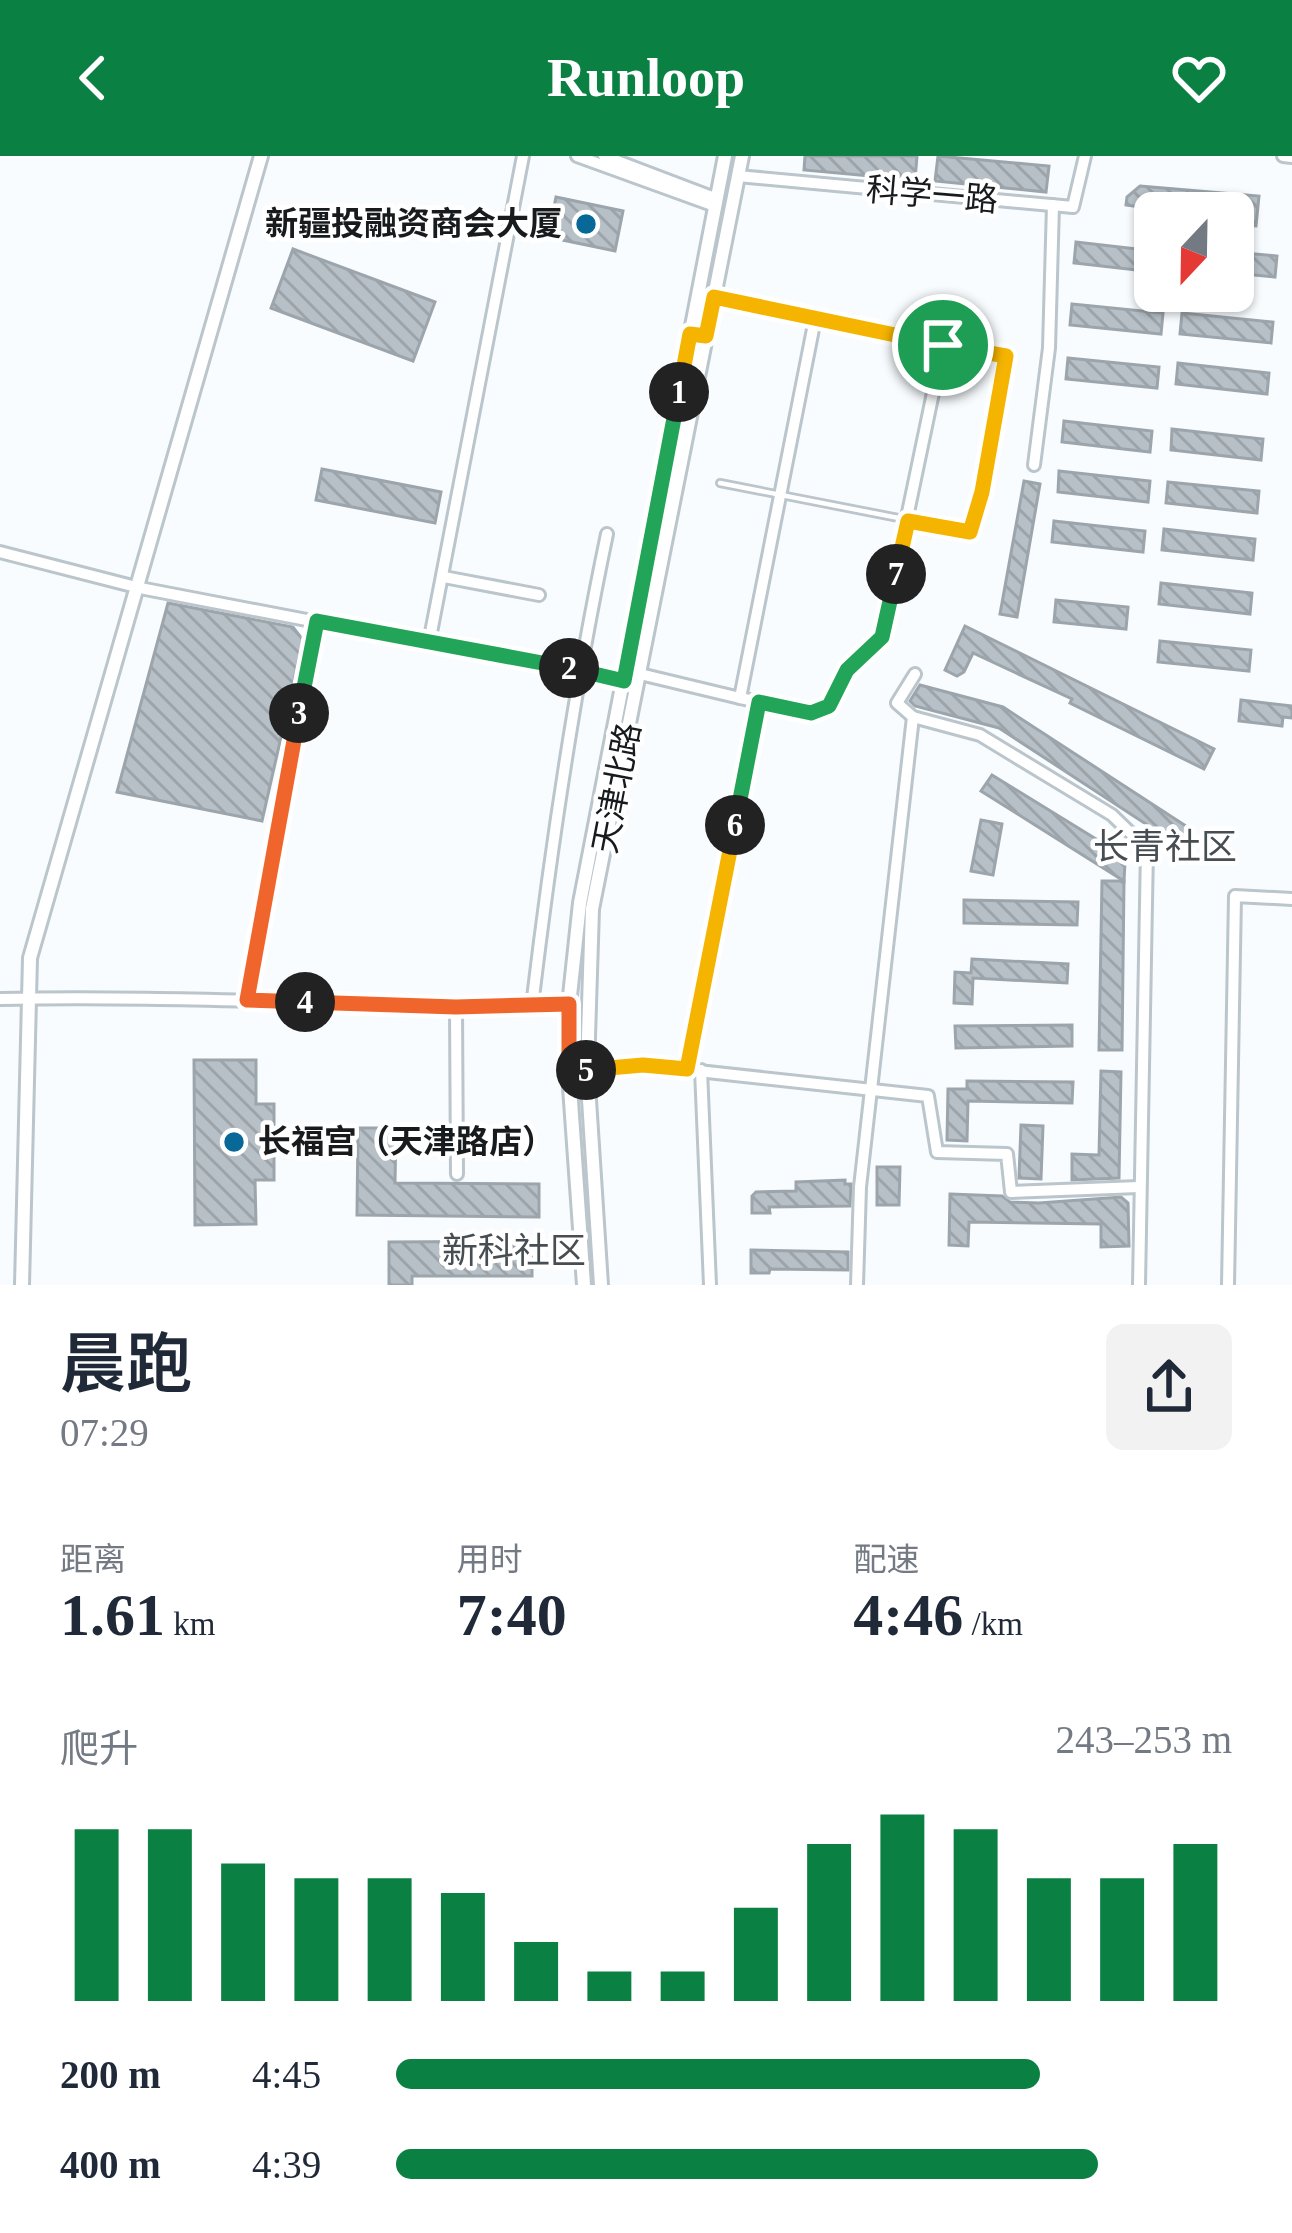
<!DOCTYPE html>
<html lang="zh">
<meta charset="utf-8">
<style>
:root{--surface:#fff;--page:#f2f2f3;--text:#1f2937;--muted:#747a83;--accent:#0b8043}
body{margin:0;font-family:"Times New Roman","Noto Sans SC",serif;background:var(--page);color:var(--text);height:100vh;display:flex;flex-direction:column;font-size:45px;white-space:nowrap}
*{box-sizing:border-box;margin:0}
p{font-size:39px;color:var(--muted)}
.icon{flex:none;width:66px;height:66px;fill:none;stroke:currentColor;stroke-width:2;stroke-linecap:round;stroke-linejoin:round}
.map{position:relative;height:1129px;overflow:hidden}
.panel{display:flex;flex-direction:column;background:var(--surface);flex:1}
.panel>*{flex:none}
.needle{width:78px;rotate:202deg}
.tools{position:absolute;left:1134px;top:36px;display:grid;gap:24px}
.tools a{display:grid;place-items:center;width:120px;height:120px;border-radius:18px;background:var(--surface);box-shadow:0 3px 9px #0004;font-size:60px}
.pin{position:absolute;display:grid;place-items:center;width:102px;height:102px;color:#fff;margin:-51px;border:6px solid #fff;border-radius:50%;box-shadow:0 3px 12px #0007}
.km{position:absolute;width:60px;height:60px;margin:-30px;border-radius:50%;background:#222;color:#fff;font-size:33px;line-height:60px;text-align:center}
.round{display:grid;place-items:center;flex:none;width:126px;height:126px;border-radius:18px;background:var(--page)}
.head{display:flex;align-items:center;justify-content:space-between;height:204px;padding:0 60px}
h1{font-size:66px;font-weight:600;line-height:90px}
.figures{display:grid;grid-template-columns:repeat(3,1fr);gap:18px;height:204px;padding:12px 60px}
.figures div{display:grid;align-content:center}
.figures b{font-size:60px;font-weight:600}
.figures small{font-size:33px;font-weight:400}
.figures p{font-size:33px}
.chart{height:336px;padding:24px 60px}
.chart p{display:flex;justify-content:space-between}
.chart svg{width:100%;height:216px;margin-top:12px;stroke:var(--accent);stroke-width:6}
ul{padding:0 60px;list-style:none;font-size:39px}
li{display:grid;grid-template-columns:192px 144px 1fr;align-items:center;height:90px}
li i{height:30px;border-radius:15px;background:var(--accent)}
header{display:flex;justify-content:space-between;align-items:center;height:156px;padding:0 60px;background:var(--accent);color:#fff;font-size:54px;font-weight:600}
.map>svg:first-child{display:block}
.building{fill:url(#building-back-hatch);stroke:#9ca5ac;stroke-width:3}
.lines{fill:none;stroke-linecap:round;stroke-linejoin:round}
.service-casing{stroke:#bbc5cc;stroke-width:10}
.minor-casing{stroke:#bbc5cc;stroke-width:16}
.tertiary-casing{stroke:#bbc5cc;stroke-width:18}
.service{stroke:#fff;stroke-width:4.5}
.minor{stroke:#fff;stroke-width:10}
.tertiary{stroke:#fff;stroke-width:12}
.split-1-casing{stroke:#fff;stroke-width:24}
.split-2-casing{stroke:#fff;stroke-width:24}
.split-3-casing{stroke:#fff;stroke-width:24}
.split-4-casing{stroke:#fff;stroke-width:24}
.split-5-casing{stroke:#fff;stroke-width:24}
.split-6-casing{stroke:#fff;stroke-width:24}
.split-7-casing{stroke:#fff;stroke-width:24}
.split-8-casing{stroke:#fff;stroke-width:24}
.split-1{stroke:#f5b400;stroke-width:15}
.split-2{stroke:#22a559;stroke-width:15}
.split-3{stroke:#22a559;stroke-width:15}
.split-4{stroke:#f0652b;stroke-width:15}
.split-5{stroke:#f0652b;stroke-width:15}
.split-6{stroke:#f5b400;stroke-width:15}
.split-7{stroke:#22a559;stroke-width:15}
.split-8{stroke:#f5b400;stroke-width:15}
.poi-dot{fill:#086998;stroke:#fff;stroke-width:4.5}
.labels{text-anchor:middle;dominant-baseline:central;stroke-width:9;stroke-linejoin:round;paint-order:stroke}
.street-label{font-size:33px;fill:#171b1d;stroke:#fff}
.poi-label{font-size:33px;font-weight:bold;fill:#171b1d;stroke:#fff;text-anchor:end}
.neighbourhood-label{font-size:36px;fill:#464e54;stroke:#fff}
</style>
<header><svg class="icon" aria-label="back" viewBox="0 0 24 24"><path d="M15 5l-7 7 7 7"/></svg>Runloop<svg class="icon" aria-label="heart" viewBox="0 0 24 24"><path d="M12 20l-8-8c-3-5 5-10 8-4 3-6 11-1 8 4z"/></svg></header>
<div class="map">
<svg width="1292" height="1129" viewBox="0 0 1292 1129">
<defs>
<pattern id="building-back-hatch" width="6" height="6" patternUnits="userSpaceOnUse" patternTransform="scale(3)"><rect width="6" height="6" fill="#b6c0c6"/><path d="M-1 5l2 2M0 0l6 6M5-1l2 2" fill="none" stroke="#9ca4aa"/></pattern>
</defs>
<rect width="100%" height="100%" fill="#f8fcff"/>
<g class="building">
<path d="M805 0H917L915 24 804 14Z"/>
<path d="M938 0 1049 10 1046 36 935 25Z"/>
<path d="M1140 30 1259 40 1256 70 1233 68V57H1182L1126 49 1127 41Z"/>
<path d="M556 41 623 55 615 95 548 81Z"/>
<path d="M1076 86 1155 95V116L1074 107Z"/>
<path d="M293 93 435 146 413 205 271 152Z"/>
<path d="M1233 96 1277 100 1275 121 1233 117Z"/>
<path d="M1072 148 1163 157 1161 178 1070 169Z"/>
<path d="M1182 157 1273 166 1271 187 1180 178Z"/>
<path d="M1068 202 1159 211 1157 232 1066 223Z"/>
<path d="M1178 207 1269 217 1267 238 1176 228Z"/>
<path d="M1064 265 1152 275 1150 296 1062 286Z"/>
<path d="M1172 273 1263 283 1261 304 1171 294Z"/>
<path d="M322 313 441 336 435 367 316 344Z"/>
<path d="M1059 315 1150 325 1148 346 1058 336Z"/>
<path d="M1024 325 1040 328 1017 461 1000 458Z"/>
<path d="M1168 326 1259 335 1257 357 1166 347Z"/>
<path d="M1054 365 1145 375 1143 396 1052 386Z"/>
<path d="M1164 373 1255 383 1253 404 1162 394Z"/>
<path d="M1161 427 1252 437 1250 458 1159 448Z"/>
<path d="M1056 444 1128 451 1126 473 1054 466Z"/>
<path d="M168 447 293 471 303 484 262 665 117 636Z"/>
<path d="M965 470 1214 593 1204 613 1070 547 1072 543 973 497 964 516 957 520 945 514Z"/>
<path d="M1160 485 1251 494 1249 515 1158 506Z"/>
<path d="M920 529 1003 551 1192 674 1181 691 999 572 915 550 910 545Z"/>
<path d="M1241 544 1292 550V562L1283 561 1282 570 1239 565Z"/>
<path d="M992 619 1109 691 1125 706 1124 725 981 635Z"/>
<path d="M981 664 1002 668 993 719 971 715Z"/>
<path d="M1102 725H1124L1122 894H1099Z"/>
<path d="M964 744 1078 746 1077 769 964 767Z"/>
<path d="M972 803 1068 808 1067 827 973 822 972 848 954 847 955 816 971 817Z"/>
<path d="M1072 869V890L956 892 955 870Z"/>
<path d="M194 904H256V948H274V1024H255L256 1068 195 1069Z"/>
<path d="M1101 915 1121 916 1119 1022 1072 1024V998L1099 999Z"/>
<path d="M967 925 1073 926 1072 947 968 945 967 985 947 984 948 933H967Z"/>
<path d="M1021 969 1043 970 1041 1023 1019 1022Z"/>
<path d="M358 972H396L395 1027 539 1028V1061L357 1059Z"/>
<path d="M877 1011H900L899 1049H877Z"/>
<path d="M845 1024V1028H851L850 1050 769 1051 770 1057H752V1040L756 1036 796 1035V1026Z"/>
<path d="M950 1038 1002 1040 1010 1046 1039 1047 1121 1041 1128 1047 1129 1090 1101 1091V1068L969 1066 968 1090 949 1089Z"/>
<path d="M532 1085V1120H412V1129H389V1086Z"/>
<path d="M751 1094 848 1096V1114L770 1113 769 1117H751Z"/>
</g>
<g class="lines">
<defs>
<g id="service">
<path d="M720 327 970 376 982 336 1006 202"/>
<path d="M687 911 759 546"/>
</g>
<g id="minor">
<path d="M577 0 715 50"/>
<path d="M604 0 717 43"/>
<path d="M1283 0 1292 1"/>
<path d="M738 20 1073 51 1085 0"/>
<path d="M714 141 1006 200"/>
<path d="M1034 309 1049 192 1053 49"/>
<path d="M0 396 140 432 624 525"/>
<path d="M444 421 539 439"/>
<path d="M429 487 523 0"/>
<path d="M640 518 740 542 815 163"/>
<path d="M915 518 897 547 913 561 980 579 1112 659 1147 693 1139 1129"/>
<path d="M740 542 811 557 829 549 847 514 882 481 943 189"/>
<path d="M0 843C190 839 380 852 569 849"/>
<path d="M247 844 317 465"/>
<path d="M532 850C551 691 574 535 607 378"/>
<path d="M456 851 457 1018"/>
<path d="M701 914 710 1129"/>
<path d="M569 917 643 909 928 940 937 996 1007 998 1011 1036 1139 1031"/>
<path d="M857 1129 860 1031 913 561"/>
<path d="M1228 1129 1235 740 1292 743"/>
</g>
<g id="tertiary">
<path d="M22 1129 30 802 261 0"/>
<path d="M584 1129 569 917V849L580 747 725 0"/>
<path d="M601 1129 587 913 592 753 742 0"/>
</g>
</defs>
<use href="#service" class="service-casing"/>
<use href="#minor" class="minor-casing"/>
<use href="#tertiary" class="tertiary-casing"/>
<use href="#service" class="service"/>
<use href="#minor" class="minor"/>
<use href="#tertiary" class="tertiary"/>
</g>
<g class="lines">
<defs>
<path id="split-1" d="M679 236 690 178 706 180 714 141 943 189"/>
<path id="split-2" d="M569 512 624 525 679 236"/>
<path id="split-3" d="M299 557 317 465 569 512"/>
<path id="split-4" d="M299 557 247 844 305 846"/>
<path id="split-5" d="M305 846 456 851 569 848V917L586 914"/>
<path id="split-6" d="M586 914 643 909 687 913 735 669"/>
<path id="split-7" d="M735 669 759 546 811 557 829 550 847 514 882 481 896 418"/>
<path id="split-8" d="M896 418 908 365 970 376 982 336 1006 200 943 189"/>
</defs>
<use href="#split-1" class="split-1-casing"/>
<use href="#split-2" class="split-2-casing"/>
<use href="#split-3" class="split-3-casing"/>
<use href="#split-4" class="split-4-casing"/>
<use href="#split-5" class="split-5-casing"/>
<use href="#split-6" class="split-6-casing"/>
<use href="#split-7" class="split-7-casing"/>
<use href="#split-8" class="split-8-casing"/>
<use href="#split-1" class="split-1"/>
<use href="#split-2" class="split-2"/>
<use href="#split-3" class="split-3"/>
<use href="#split-4" class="split-4"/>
<use href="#split-5" class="split-5"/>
<use href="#split-6" class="split-6"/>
<use href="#split-7" class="split-7"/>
<use href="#split-8" class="split-8"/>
</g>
<g class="poi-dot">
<circle cx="586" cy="68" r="12"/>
<circle cx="234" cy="986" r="12"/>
</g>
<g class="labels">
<g class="street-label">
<text transform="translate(932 39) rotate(5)">科学一路</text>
<text transform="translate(617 632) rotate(-79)">天津北路</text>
</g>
<g class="poi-label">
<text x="562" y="68">新疆投融资商会大厦</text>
<text x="258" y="986" text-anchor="start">长福宫（天津路店）</text>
</g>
<g class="neighbourhood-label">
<text x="1165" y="691">长青社区</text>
<text x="514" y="1095">新科社区</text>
</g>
</g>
</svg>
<div class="tools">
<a><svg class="needle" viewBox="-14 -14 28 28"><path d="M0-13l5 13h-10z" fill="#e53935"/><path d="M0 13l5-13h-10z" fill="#747a83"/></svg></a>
</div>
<div class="pin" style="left:943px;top:189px;background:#1e9e55"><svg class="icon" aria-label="arrive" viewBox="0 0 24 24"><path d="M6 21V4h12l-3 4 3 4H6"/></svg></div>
<b class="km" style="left:679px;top:236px">1</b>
<b class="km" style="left:569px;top:512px">2</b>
<b class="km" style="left:299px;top:557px">3</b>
<b class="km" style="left:305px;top:846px">4</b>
<b class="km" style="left:586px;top:914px">5</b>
<b class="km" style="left:735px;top:669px">6</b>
<b class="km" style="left:896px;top:418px">7</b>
</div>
<section class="panel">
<div class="head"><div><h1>晨跑</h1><p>07:29</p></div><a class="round"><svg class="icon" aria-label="share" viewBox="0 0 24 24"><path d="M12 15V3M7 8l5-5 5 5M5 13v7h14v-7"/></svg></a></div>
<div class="figures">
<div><p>距离</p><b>1.61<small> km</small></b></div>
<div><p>用时</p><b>7:40</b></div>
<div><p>配速</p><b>4:46<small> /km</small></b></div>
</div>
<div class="chart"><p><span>爬升</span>243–253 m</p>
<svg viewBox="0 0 160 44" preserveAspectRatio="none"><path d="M5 44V9M15 44V9M25 44V16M35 44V19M45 44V19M55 44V22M65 44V32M75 44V38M85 44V38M95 44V25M105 44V12M115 44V6M125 44V9M135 44V19M145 44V19M155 44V12"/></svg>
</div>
<ul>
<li><b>200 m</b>4:45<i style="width:77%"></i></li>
<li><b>400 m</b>4:39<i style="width:84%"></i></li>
</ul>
</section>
